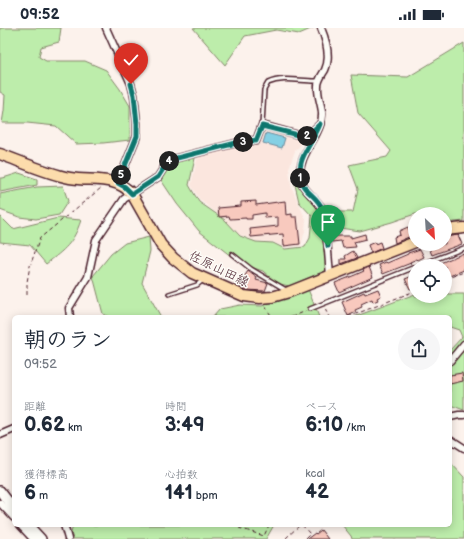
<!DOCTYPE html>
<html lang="ja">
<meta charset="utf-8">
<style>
:root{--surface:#fff;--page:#f6f6f7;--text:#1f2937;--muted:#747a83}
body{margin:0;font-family:"Balsamiq Sans","Klee One",sans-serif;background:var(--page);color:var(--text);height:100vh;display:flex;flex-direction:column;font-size:15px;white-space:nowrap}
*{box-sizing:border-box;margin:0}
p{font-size:13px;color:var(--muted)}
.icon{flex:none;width:22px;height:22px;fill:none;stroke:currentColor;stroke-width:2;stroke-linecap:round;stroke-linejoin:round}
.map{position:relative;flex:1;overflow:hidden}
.sheet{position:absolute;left:12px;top:287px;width:440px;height:212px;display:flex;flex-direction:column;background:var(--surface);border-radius:6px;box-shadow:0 2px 10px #0003}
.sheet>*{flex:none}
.needle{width:26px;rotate:155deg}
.buttons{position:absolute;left:408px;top:179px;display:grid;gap:8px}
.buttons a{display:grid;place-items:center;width:44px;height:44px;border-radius:50%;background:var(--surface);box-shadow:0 2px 10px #0003;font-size:20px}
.pin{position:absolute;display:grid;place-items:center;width:34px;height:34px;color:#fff;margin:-41px -17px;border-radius:50% 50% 50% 0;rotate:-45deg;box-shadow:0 0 4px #0007}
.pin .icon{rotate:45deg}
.km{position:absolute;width:20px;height:20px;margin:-10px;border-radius:50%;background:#222;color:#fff;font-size:11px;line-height:20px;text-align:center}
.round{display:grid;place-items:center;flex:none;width:42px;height:42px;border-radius:21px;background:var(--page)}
.overview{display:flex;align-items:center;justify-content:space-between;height:68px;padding:0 12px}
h1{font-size:22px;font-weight:800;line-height:30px}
.figures{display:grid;grid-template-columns:repeat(3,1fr);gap:6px;height:68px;padding:4px 12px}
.figures div{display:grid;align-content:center}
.figures b{font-size:20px;font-weight:800}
.figures small{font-size:11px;font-weight:400}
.figures p{font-size:11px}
.status{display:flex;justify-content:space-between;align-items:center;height:28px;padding:0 20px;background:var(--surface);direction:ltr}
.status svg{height:11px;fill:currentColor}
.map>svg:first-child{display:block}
.built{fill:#fbe6de}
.green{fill:#bdedab;stroke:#84866b}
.water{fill:#84d0e4;stroke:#6d899a}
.building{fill:#f8c9be;stroke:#4a1f2b}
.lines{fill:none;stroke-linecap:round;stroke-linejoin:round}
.lane-casing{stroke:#4a1f2b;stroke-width:6}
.street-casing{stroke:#4a1f2b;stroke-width:9}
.secondary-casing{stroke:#4a1f2b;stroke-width:12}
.primary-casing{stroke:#4a1f2b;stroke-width:13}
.path{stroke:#4a1f2b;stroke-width:1;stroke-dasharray:4 3;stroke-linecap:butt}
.lane{stroke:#fdfcf7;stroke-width:3}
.street{stroke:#fdfcf7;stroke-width:6}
.secondary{stroke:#fdfcf7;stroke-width:9}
.primary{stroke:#fcdcac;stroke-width:10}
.route-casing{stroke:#fff;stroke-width:8}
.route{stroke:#0f766e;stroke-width:5}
.labels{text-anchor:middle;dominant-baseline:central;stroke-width:3;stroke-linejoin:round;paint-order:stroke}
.street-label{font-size:13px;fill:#4a1f2b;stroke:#fdfcf7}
</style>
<div class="status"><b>09:52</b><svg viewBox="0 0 49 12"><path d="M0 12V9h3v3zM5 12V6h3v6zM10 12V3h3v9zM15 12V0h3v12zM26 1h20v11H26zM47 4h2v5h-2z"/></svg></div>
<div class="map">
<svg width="464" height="511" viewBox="0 0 464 511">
<rect width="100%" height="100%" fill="#fcf2ec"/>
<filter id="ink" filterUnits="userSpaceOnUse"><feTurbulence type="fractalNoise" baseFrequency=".025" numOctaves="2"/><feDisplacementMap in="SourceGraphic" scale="8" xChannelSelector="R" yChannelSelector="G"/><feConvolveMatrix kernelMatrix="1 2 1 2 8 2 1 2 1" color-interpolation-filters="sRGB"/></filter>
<g filter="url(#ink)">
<path class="built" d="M264 102 305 112 295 123 289 140 291 158 306 192 305 203 301 218 284 219 273 214 256 213 240 207 224 191 200 172 191 157 198 127 248 116 257 118Z"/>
<g class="green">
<path d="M0 0H61L59 14 41 19 39 29 46 33H85L106 42 120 61 130 78V112L103 115 76 116 56 98 27 95H2L4 83 5 67 0 64Z"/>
<path d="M193 0H313L299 6 276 2 245 8 225 37Z"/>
<path d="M464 15V193L445 195V186H415L392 194 360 203 333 199 322 207 327 242 289 258 276 255 263 243 241 236 199 203 177 176 161 152 170 135 196 126 189 157 199 174 225 192 240 208 256 214 273 215 285 221 305 219 310 210 312 188 299 174 293 148 308 167 333 184H353L358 161 349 137 387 129 391 123 358 85 351 47 408 49Z"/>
<path d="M19 145 37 151V157L0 164V150H3Z"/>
<path d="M63 158 68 173 59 187 36 191 19 189 0 182V166L37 159Z"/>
<path d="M0 188 13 201 58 190 81 192C73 216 65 221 46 236L30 217 0 214Z"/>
<path d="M149 209 150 223 142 255 161 289H109L103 286 93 248 111 226 125 215Z"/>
<path d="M445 257 448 266H464V382L450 377V322L462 309 459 302 450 299V289H354L415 266V268H445Z"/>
<path d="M308 261 319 289H213L220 281 240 277 262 278Z"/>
<path d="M450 434 464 449V511H352L351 508 342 497H450Z"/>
<path d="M73 497H274L266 511H73L71 505Z"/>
</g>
<path class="water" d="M266 105 285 110 282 120 263 115Z"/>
<g class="building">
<path d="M256 173V177L285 173 286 187 292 186V189H297L300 216 284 218 283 206 251 209 250 201 278 198V189L265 190V185L252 187V191H246V190L230 191 229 188 219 189 218 180 241 178V174Z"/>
<path d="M408 199 411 208 395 215 394 209 400 207 399 203Z"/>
<path d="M365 206 366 211 354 214 356 219 343 220 341 213 332 214 331 208H351V210Z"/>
<path d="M458 207 462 216 432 227 429 220 439 216H445V209Z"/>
<path d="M375 214V216L380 214 382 220 371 225 368 217Z"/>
<path d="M420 221 424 229 418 232 417 231 410 234 411 235 383 246 379 237 386 234 387 235 408 226V225Z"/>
<path d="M353 223 357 230 341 236V231H346L345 228Z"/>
<path d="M464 225V242L447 249 445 250V238H433Z"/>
<path d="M369 239 373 249 339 264 335 255 355 247 364 243 363 242Z"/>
<path d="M248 243 257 250 256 252 268 255 265 263 246 262 242 260 244 249Z"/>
<path d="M415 247V259L410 261 405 251Z"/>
<path d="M378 261 381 268 377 270 378 272 373 274 372 271 361 276 362 279 355 282 356 284 348 288 342 274 364 264 365 266Z"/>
<path d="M462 345 463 353 450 356V347Z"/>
<path d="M321 502 328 511H307L315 505 316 506Z"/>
</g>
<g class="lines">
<defs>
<g id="lane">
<path d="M262 97 264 62 268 55C284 48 302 54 319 53"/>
<path d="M232 226 251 241 286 262"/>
<path d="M418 238 464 220"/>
<path d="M169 266 197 257 203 252"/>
<path d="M310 281 415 239"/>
</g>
<g id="street">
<path d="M106 0 131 56 134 67 137 95V108L118 155"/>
<path d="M321 0C326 12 331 29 325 42 322 47 318 52 318 58 317 73 326 82 320 97 314 115 299 128 300 148 301 164 320 171 325 186L330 248"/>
<path d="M70 289 69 280 88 249 96 212 124 171 158 149 167 135 173 131 248 112 256 113 262 97 306 109 320 96"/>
<path d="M450 333 464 316"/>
<path d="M450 389 459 387H464"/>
<path d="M0 407 14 401"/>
<path d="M450 411 464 420"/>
<path d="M0 475 14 490"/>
<path d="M20 497 33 511"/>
<path d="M64 497 68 511"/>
</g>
<g id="secondary">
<path d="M0 463 14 481"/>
<path d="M28 497 41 511"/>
</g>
<g id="primary">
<path d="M0 126C22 134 48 146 70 150 92 154 115 147 132 166L161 217 173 230 192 245 244 268 260 270 272 269 289 264 415 214"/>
<path d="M445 202 464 200"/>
</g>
</defs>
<use href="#lane" class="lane-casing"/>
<use href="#street" class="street-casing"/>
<use href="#secondary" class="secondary-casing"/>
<use href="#primary" class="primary-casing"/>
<g class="path">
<path d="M445 251 464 244"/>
<path d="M27 267V254L30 238 40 210 101 160"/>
<path d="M265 278 272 289"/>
<path d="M325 281 329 289"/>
<path d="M292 289 306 283"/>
<path d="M348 289 415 263"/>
<path d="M302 497 310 506 305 511"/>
<path d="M239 500 264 508 269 497"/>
<path d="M286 510 300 497"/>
</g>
<use href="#lane" class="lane"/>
<use href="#street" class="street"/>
<use href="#secondary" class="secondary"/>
<use href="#primary" class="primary"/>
</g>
</g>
<g class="lines" filter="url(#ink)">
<defs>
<path id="route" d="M131 56 134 67 137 96V108L118 155 125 159 132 166 158 149 167 135 173 131 248 112 256 113 262 98 306 109 320 96C316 108 303 124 301 135 295 165 315 162 323 182 328 192 327 207 328 218"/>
</defs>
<use href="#route" class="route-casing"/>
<use href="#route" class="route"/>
</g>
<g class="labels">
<g class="street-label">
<text transform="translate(219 241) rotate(26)">佐原山田線</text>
</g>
</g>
</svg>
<div class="buttons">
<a><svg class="needle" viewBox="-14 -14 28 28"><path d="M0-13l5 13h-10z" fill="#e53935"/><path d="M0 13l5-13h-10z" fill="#747a83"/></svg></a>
<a><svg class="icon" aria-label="locate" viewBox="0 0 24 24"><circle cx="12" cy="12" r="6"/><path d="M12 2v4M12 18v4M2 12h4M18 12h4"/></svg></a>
</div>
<div class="pin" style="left:328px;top:218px;background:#1e9e55"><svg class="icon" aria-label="arrive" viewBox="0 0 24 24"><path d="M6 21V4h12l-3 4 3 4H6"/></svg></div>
<div class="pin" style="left:131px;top:56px;background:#d93025"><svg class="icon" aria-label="check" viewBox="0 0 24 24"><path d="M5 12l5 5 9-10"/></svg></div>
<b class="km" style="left:300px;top:150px">1</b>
<b class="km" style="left:307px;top:108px">2</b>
<b class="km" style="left:243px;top:114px">3</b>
<b class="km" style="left:169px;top:133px">4</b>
<b class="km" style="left:121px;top:147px">5</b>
<section class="sheet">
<div class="overview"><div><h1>朝のラン</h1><p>09:52</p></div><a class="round"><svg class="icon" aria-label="share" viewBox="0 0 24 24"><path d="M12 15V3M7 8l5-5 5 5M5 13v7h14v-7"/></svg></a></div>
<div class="figures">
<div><p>距離</p><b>0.62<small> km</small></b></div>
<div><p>時間</p><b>3:49</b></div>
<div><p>ペース</p><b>6:10<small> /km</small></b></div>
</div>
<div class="figures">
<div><p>獲得標高</p><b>6<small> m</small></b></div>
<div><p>心拍数</p><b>141<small> bpm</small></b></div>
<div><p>kcal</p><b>42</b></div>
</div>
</section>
</div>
